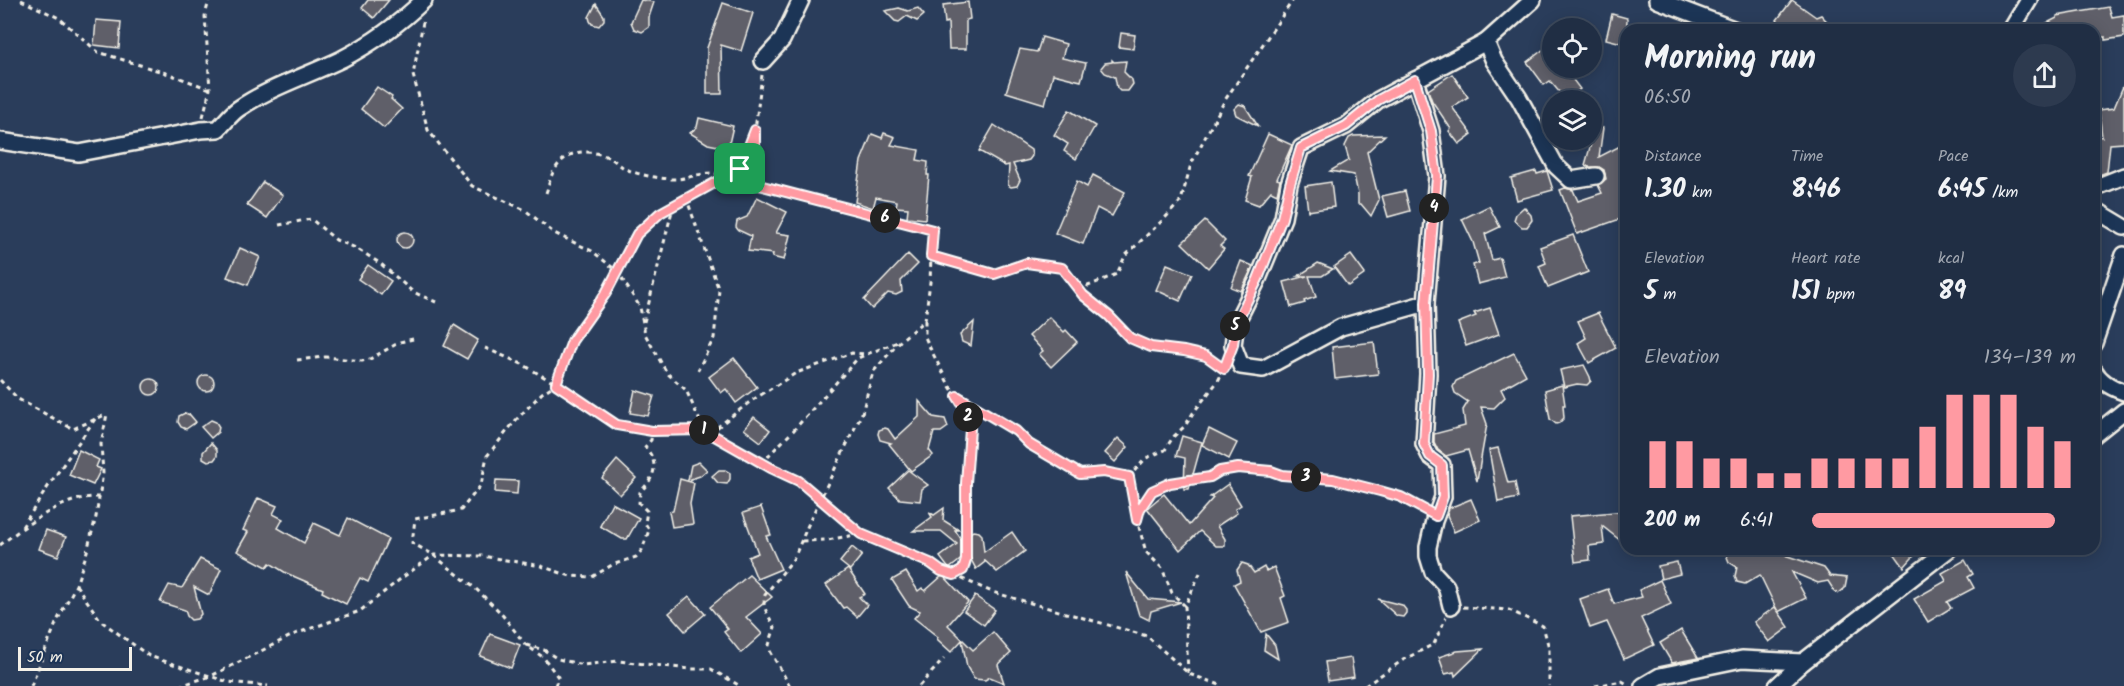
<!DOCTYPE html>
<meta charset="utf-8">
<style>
:root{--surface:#202e44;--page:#2d3a4f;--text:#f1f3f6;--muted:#a2a8b2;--line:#3d4a5d;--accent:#ff9aa2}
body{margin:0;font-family:Kalam,sans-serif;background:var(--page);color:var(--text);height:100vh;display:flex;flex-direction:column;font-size:22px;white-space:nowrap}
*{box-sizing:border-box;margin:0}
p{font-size:20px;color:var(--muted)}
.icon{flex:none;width:33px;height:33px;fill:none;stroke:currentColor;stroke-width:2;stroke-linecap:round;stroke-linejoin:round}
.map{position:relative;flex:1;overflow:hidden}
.side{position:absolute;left:1620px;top:24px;width:480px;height:531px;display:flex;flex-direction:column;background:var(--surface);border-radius:18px;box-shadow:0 3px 15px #0003,0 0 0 2px var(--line)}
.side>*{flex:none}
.controls{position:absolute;left:1542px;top:18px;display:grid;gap:12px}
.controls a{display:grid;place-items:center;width:60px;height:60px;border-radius:50%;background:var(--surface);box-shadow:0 3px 15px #0003,0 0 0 2px var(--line);font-size:30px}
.scale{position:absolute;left:18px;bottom:15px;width:114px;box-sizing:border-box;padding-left:6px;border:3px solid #f4f1e8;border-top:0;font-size:16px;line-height:21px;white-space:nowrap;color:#f4f1e8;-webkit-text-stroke:4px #1d3557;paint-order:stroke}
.pin{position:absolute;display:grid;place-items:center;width:51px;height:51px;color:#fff;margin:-26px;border-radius:12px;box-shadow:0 3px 9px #0006}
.km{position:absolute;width:30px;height:30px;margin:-15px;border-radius:50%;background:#222;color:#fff;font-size:16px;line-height:30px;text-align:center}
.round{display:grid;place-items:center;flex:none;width:63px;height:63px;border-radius:32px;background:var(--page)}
.headline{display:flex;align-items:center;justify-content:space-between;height:102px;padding:0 24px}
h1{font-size:33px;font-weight:700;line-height:45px}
.figures{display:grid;grid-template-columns:repeat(3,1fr);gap:9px;height:102px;padding:6px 24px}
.figures div{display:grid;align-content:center}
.figures b{font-size:26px;font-weight:700}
.figures small{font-size:16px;font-weight:400}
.figures p{font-size:16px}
.chart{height:168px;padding:12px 24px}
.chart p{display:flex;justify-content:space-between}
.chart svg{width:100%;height:108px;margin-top:6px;stroke:var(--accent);stroke-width:6}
ul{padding:0 24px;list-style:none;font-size:20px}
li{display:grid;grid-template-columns:96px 72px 1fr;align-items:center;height:45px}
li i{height:15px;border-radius:8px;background:var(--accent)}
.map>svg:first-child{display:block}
.building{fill:#5f5f69;stroke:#f4f1e8;stroke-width:1.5}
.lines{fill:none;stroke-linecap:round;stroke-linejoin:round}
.street-casing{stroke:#f4f1e8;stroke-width:20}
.path{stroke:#f4f1e8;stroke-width:3;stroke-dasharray:4.5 4.5;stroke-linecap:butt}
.street{stroke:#1d3557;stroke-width:15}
.route-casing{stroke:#fff;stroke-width:12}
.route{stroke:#ff9aa2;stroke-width:8}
</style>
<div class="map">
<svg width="2124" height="686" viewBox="0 0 2124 686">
<rect width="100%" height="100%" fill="#2a3d5b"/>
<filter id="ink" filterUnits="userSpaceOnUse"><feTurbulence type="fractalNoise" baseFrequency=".0167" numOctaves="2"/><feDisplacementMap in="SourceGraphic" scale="12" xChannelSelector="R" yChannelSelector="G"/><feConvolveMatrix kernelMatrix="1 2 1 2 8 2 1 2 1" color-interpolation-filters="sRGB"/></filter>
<g filter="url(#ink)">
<g class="building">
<path d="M368 0H389L374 18 362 8Z"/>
<path d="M641 0 654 2 649 17V27L642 32 634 29 631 22Z"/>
<path d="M1792 0 1816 17 1821 15 1835 30H1789L1777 20Z"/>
<path d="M968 2 970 19 966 20V49H949L948 22 945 23 943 5Z"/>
<path d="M723 3 753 13 741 51 721 45 722 94H707V48Z"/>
<path d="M596 4 604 16V20L599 26 592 24 590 21 589 17Z"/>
<path d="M2109 7 2112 17 2124 15V37L2105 40V37L2094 39V30H2033L2057 18V16Z"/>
<path d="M899 8 908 11 918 8 924 15 917 21 907 16 899 22 895 21 885 11Z"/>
<path d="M1612 14 1627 18 1626 44 1606 39Z"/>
<path d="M96 20 121 22 119 48 94 45Z"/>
<path d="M1121 33 1135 35 1133 49 1119 47Z"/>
<path d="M1042 37 1066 44 1062 58 1086 63 1081 81 1053 74 1045 104 1006 92 1020 49 1037 52Z"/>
<path d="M1552 43V68H1564L1580 89 1566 100 1550 81 1544 85 1527 62Z"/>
<path d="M1112 60 1114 62 1126 61 1124 72 1132 80 1133 84 1128 91H1120L1117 88 1115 77 1105 73 1101 68 1105 63 1112 62Z"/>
<path d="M1452 74 1468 97 1452 107 1472 134 1459 144 1449 131 1451 129 1432 101 1428 90Z"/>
<path d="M2124 84V143L2110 144 2107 172 2099 175H2094V136L2102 137 2099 110 2114 108Z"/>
<path d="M377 87 392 97 391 99 402 109 384 128 361 109Z"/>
<path d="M1239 104 1245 106 1258 126 1236 115 1234 109Z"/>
<path d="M1069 110 1095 126 1076 159 1064 151 1068 144 1054 135Z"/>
<path d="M699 118 733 126 728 148 708 144 690 133 697 127Z"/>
<path d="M994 125 1031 150 1032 156 1029 160 1013 164 1020 180 1017 186 1011 187 1008 185 1009 165 1005 166 979 151Z"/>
<path d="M1596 126 1603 128 1599 157 1626 143V160L1623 164 1626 169V217L1577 234 1560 190 1565 188 1573 190 1578 201 1602 193 1598 185 1606 179 1604 170 1599 167H1589L1585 165Z"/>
<path d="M884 133 895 137 891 145 919 150 917 160 928 162 927 175H929L925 219 907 217 908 208 896 207 897 201 876 197 873 208 855 202 861 161 872 134 882 138Z"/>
<path d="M1268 134 1292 145 1277 179 1280 180 1277 194 1271 191 1259 205 1245 200 1252 177 1249 176Z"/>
<path d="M1385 135 1367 152 1379 200 1371 216 1361 204H1358V194L1354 175 1330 171 1349 160 1345 146 1349 138 1353 136Z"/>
<path d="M1536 171 1537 174 1547 171 1553 190 1517 200 1511 178Z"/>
<path d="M1093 175 1125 192 1112 216 1097 208 1083 244 1055 233 1077 181 1087 187Z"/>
<path d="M263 182 283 195 267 218 247 205Z"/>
<path d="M1331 182 1334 207 1308 211 1305 186Z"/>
<path d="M1405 191 1410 211 1388 217 1382 196Z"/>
<path d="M757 197 787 212 776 233 790 235 784 260 772 257 773 254 748 251 751 236 738 230 736 227 737 221 747 217Z"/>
<path d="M1489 206 1500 227 1485 234 1492 260 1500 258 1505 277 1478 284 1473 265 1479 263 1473 242 1462 219Z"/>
<path d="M1524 207 1531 215 1532 220 1527 227H1522L1514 220 1516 214Z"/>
<path d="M1205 221 1225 241 1220 246 1224 249 1208 268 1182 243Z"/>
<circle cx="405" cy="240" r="8"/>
<path d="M1573 235 1588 272 1548 288 1539 266 1546 263 1540 247Z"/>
<path d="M240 248 260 257 248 285 227 277Z"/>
<path d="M908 254 918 264 901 281 902 292 896 295 888 293 872 309 864 300Z"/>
<path d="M1351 255 1365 274 1348 286 1334 267Z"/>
<path d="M1241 261 1253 266 1241 291 1231 287Z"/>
<path d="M1318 263 1333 269 1322 276H1309L1316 297 1304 301 1305 303 1291 307 1284 282 1307 276H1298Z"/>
<path d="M1167 264 1192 274 1180 301 1156 290Z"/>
<path d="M368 265 391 281 381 295 358 279Z"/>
<path d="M1490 308 1499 334 1466 346 1458 323 1476 316 1474 313Z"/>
<path d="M1598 313 1616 348 1589 363 1578 343 1586 338 1578 321Z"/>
<path d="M1049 317 1064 332 1066 330 1077 342 1051 367 1039 354 1043 351 1029 336Z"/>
<path d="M974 322 971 346 962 342 960 335Z"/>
<path d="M454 325 478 340 467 359 444 346Z"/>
<path d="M1374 342 1378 374 1335 379 1332 347Z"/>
<path d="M1514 353 1526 375 1501 389 1505 397 1494 408 1481 407 1487 424 1477 481 1468 450 1446 456 1438 450 1434 442V434L1465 426 1463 410 1468 402 1455 393 1453 387 1456 381Z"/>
<path d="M734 358 757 387 736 403 726 389 721 393 709 377Z"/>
<path d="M1584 365 1590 377 1591 381 1587 385 1577 384 1564 387 1560 370Z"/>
<circle cx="206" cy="383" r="8"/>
<circle cx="151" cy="387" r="8"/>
<path d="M1562 385 1565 405H1563L1564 418 1559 423 1556 424 1550 419 1545 390Z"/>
<path d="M635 390 654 396 648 416 630 413Z"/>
<path d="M919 401 933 417 945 419 948 427 941 432H934L929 450 933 455 911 471 889 444 891 443 880 440 878 434 879 430 885 428 888 429 895 439 919 417Z"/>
<path d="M185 413 190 415 196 422 186 429 181 427 178 422 179 416Z"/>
<path d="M754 417 770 430 761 442 744 429Z"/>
<path d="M211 420 216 422 219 427 218 432 211 438 201 427Z"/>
<path d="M1209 429 1237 443 1229 459 1202 445Z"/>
<path d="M1182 436 1202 442 1189 489H1184L1185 458 1176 456Z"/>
<path d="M1118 438 1128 447 1115 462 1105 453Z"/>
<path d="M211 443 217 450V456L214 460 208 461 203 458V452Z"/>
<path d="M1498 448 1508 483 1515 482 1518 498 1498 502 1489 450Z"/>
<path d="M79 450 99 460 96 467 101 469 93 485 69 475Z"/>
<path d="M617 460 636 478 620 495 602 478Z"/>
<path d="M699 462 707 470 700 476 688 480 691 465Z"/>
<path d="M719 470H725L730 473V479L727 484 718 483 712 476Z"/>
<path d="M908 470 928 485 922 489 920 501 900 499 889 488Z"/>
<path d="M680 479 694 483 690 504 693 524 672 527 669 512 673 511Z"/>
<path d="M496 480 518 481 517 494 495 492Z"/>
<path d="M1228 484 1241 505 1235 509 1237 513 1217 526 1225 539V546H1216L1200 531 1180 550 1147 508 1164 494 1189 525 1213 498 1210 497Z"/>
<path d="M258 498 277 506 273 514 283 519 278 528 304 543 314 523 340 535 348 518 388 539 368 582 360 578 346 604 322 592 323 589 286 573 270 563 267 567 237 551 248 532 243 530Z"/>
<path d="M1471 499 1480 520 1454 532 1447 515 1449 508Z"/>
<path d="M612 503 639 518 627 539H622L600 526Z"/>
<path d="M761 507 771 535 766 536 781 569 757 579 748 557 758 553 743 513Z"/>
<path d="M944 508 943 520 959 530H955L961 539 973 531 979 532 982 535 984 552 1012 532 1025 551 997 572 984 560 985 562 976 569 968 554 949 569 940 557 957 544 941 531H913L932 517 929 512 934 515Z"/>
<path d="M1626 511V545L1602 526 1604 544 1589 546 1590 560 1575 562 1570 516Z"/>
<path d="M46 530 66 537 58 556 39 549Z"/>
<path d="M852 547 862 555 850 570 840 562Z"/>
<path d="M1735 549H1766L1824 568 1830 576 1847 578 1845 588 1839 593 1835 592 1828 581 1818 583 1792 572 1806 598 1778 612 1760 575 1745 584 1737 582 1735 576 1737 567 1729 562 1727 557 1730 551Z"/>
<path d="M1891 549H1920L1904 567Z"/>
<path d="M200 559 221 569 209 595 194 587 201 614 197 619 191 620 187 616 185 610 160 602 169 585 182 588Z"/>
<path d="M1965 560 1973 574 1968 577 1974 588 1947 602 1951 608 1928 622 1914 599 1946 581 1942 573Z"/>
<path d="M1677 562 1680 574 1661 579 1658 566Z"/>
<path d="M1242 563 1248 565 1254 573 1264 567 1266 571 1274 567 1285 596 1281 598 1289 622 1261 632 1234 584 1240 581 1237 570Z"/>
<path d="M848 569 865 594 859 597 867 605 857 617 846 607 843 608 826 585Z"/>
<path d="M906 572 918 591 922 588 925 591 943 575 968 602 948 625 973 650 993 632 1011 653 998 665 1004 683 990 677 985 680 974 679 967 667 962 640 951 652 937 639 938 637 914 618 920 611 909 606 892 580Z"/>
<path d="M1126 572 1148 599 1181 602 1151 611 1149 620 1139 615Z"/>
<path d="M749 575 772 597 746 617 762 634 741 653 724 632 728 629 710 607Z"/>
<path d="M1660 580 1671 604 1641 618 1654 645 1624 659 1607 622 1590 628 1580 599 1608 589 1614 604 1642 597 1639 590Z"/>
<path d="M689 596 705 614 685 631 669 613Z"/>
<path d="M975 596 995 610 984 625 964 611Z"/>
<path d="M1378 599 1402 605 1406 610V613L1403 617 1397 616Z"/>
<path d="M1775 607 1789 627 1769 642 1754 622Z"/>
<path d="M1681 630 1698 658 1672 663 1660 643Z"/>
<path d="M490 634 520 645 511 668 480 656Z"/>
<path d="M1266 634 1275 645 1278 659 1264 650Z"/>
<path d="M1483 649 1455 676 1454 672 1445 674 1439 657 1457 651Z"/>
<path d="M1351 658 1354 677 1328 681 1325 662Z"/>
</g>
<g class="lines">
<defs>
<g id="street">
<path d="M1657 0 1736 30"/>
<path d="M2011 30 2029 0"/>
<path d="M1486 42 1494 61 1519 98 1556 166 1571 180 1596 176"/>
<path d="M763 61 782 40 801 0"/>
<path d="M1415 80 1431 131 1437 176 1426 303 1428 374 1424 444 1430 456 1442 465 1443 497 1434 521 1428 547V556L1433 572 1446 586 1451 606"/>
<path d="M0 141 79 153 201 130 218 129C225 122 231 114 238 109 270 87 307 76 342 59 371 44 400 23 424 0"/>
<path d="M2094 188 2124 176"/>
<path d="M2094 209 2124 227"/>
<path d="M1426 303 1341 327 1263 369 1241 366 1233 345 1236 323 1258 279 1283 218 1289 184 1301 148 1346 126 1378 100 1486 42 1533 0"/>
<path d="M2094 343 2124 255"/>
<path d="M2094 370C2100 382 2112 388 2124 392"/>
<path d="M2094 435 2124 411"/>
<path d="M1643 686 1660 676 1742 659 1803 662"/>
<path d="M1777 686 1803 662 1949 549"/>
</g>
</defs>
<use href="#street" class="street-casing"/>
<g class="path">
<path d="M21 0 59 18 98 52 169 74 210 89"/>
<path d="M423 22 413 75 428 130 472 186 525 210 554 233 592 251 617 271 640 307 645 334 667 373 686 390 704 430"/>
<path d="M762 75 755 130V184L933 230 931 256 994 274 1027 263 1062 268 1083 295 1109 316 1130 338 1151 347 1184 350 1206 356 1224 369"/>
<path d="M203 117 210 89 205 16 209 0"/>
<path d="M546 193C549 185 550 177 554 171 566 149 589 148 610 158 616 161 620 166 626 169 639 175 656 178 671 179 686 180 698 173 712 173 716 173 721 175 725 176"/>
<path d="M686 197 719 290 714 338 698 370"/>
<path d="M279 225 311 219 336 240 356 248 381 264 413 292 436 302"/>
<path d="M1083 295 1088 286 1117 274 1125 256 1164 219 1181 201 1191 164 1225 100 1293 0"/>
<path d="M925 320V337L929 346 949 385 966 410 970 429 966 483V560L963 570 955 574"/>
<path d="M644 322 673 207"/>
<path d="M485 348 522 364 556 384 617 425 652 431 704 430 771 468 799 481 861 534 992 592 1147 636 1189 674 1223 686"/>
<path d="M297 360 325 357 362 361 370 359 400 342 417 338"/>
<path d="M0 380 18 399 73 429 107 414"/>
<path d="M958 397 1016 431 1029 444 1080 474 1104 472 1129 477"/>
<path d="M710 433 751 401 796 373 852 353 867 354 900 341"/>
<path d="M761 463 793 431 858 358 865 355"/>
<path d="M1137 520 1140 509 1152 491 1170 483 1210 477 1220 471 1238 468 1271 471 1282 475 1333 479 1401 497 1423 510"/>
<path d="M22 527 51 482 95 419"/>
<path d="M802 541 827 540 861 534"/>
<path d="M0 545C26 525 66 495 99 497"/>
<path d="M76 585 101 621 149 656 228 682 268 686"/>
<path d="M1185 606 1172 593 1162 568 1146 552 1137 520 1129 477 1146 458 1165 450 1173 437 1185 426 1193 413 1218 381 1224 369"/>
<path d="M1463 607 1509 610 1543 626 1549 648V686"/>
<path d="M526 645 544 650 558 659 583 665 619 661 689 669H711L740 686"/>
<path d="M1188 673 1185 606 1200 573"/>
<path d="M31 686 57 621 76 585 86 555 96 517 103 473 101 444 107 414"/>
<path d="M179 686 211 676 295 634 360 611 403 577 434 555 482 556 541 566 570 576 592 577 612 565 636 557 642 550 649 530 645 523 647 511 639 503 640 492C655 477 660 464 645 447L651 440 652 431"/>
<path d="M555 686 558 677 544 658 525 644 500 612 476 589 432 554 412 543 415 519 461 510 481 485 487 456 516 420 542 393 556 384 572 341 606 293 637 234 660 213 740 169 755 130"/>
<path d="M790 686 770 651 769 645 775 627C769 617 761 606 765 595L794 558 811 518 862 413 873 372 901 340 925 320 930 282 931 256"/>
<path d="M919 686 944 659"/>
<path d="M1365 686 1403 660 1434 644 1446 617"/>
<path d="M1595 686 1622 681 1629 685"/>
</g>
<use href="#street" class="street"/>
</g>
</g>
<g class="lines" filter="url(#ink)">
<defs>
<path id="route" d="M1415 80 1431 131 1437 176 1426 303 1428 374 1424 444 1430 456 1442 465 1443 497 1436 516 1401 497 1380 491 1333 479 1282 475 1271 471 1238 468 1220 471 1210 477 1170 483 1152 491 1140 509 1137 520 1129 477 1104 472 1080 474 1029 444 1016 431 957 396 966 410 970 429 966 483V560L963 570 954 575 941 571 930 563 861 534 799 481 771 468 704 430 652 431 617 425 556 384 572 341 606 293 637 234 660 213 740 169 755 130V184L933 230 931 256 994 274 1027 263 1062 268 1083 295 1109 316 1130 338 1151 347 1184 351 1206 356 1224 369 1233 345 1236 323 1258 279 1282 218 1290 184 1301 148 1346 126 1378 100Z"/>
</defs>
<use href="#route" class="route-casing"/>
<use href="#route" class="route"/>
</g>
</svg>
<div class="controls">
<a><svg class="icon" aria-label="locate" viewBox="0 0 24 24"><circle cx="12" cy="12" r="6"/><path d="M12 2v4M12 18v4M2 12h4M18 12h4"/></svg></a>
<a><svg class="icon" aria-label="layers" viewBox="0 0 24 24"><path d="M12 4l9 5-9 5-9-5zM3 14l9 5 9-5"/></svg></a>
</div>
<div class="scale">50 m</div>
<div class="pin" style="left:740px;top:169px;background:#1e9e55"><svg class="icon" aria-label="arrive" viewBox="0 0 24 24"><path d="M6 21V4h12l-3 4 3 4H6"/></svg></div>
<b class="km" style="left:704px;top:430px">1</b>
<b class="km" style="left:968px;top:417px">2</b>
<b class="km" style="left:1306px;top:477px">3</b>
<b class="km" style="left:1434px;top:208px">4</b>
<b class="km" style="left:1235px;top:326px">5</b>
<b class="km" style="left:885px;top:218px">6</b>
<section class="side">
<div class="headline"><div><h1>Morning run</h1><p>06:50</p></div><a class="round"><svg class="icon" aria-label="share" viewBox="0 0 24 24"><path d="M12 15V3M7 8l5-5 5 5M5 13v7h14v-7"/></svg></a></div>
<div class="figures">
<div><p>Distance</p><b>1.30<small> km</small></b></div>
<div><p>Time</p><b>8:46</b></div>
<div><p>Pace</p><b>6:45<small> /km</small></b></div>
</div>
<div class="figures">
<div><p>Elevation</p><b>5<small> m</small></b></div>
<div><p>Heart rate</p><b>151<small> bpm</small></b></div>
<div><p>kcal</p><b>89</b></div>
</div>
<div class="chart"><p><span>Elevation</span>134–139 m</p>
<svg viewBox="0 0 160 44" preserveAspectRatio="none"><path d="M5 44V25M15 44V25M25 44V32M35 44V32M45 44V38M55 44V38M65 44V32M75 44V32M85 44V32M95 44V32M105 44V19M115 44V6M125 44V6M135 44V6M145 44V19M155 44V25"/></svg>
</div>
<ul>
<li><b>200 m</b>6:41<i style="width:92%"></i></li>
</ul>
</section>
</div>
